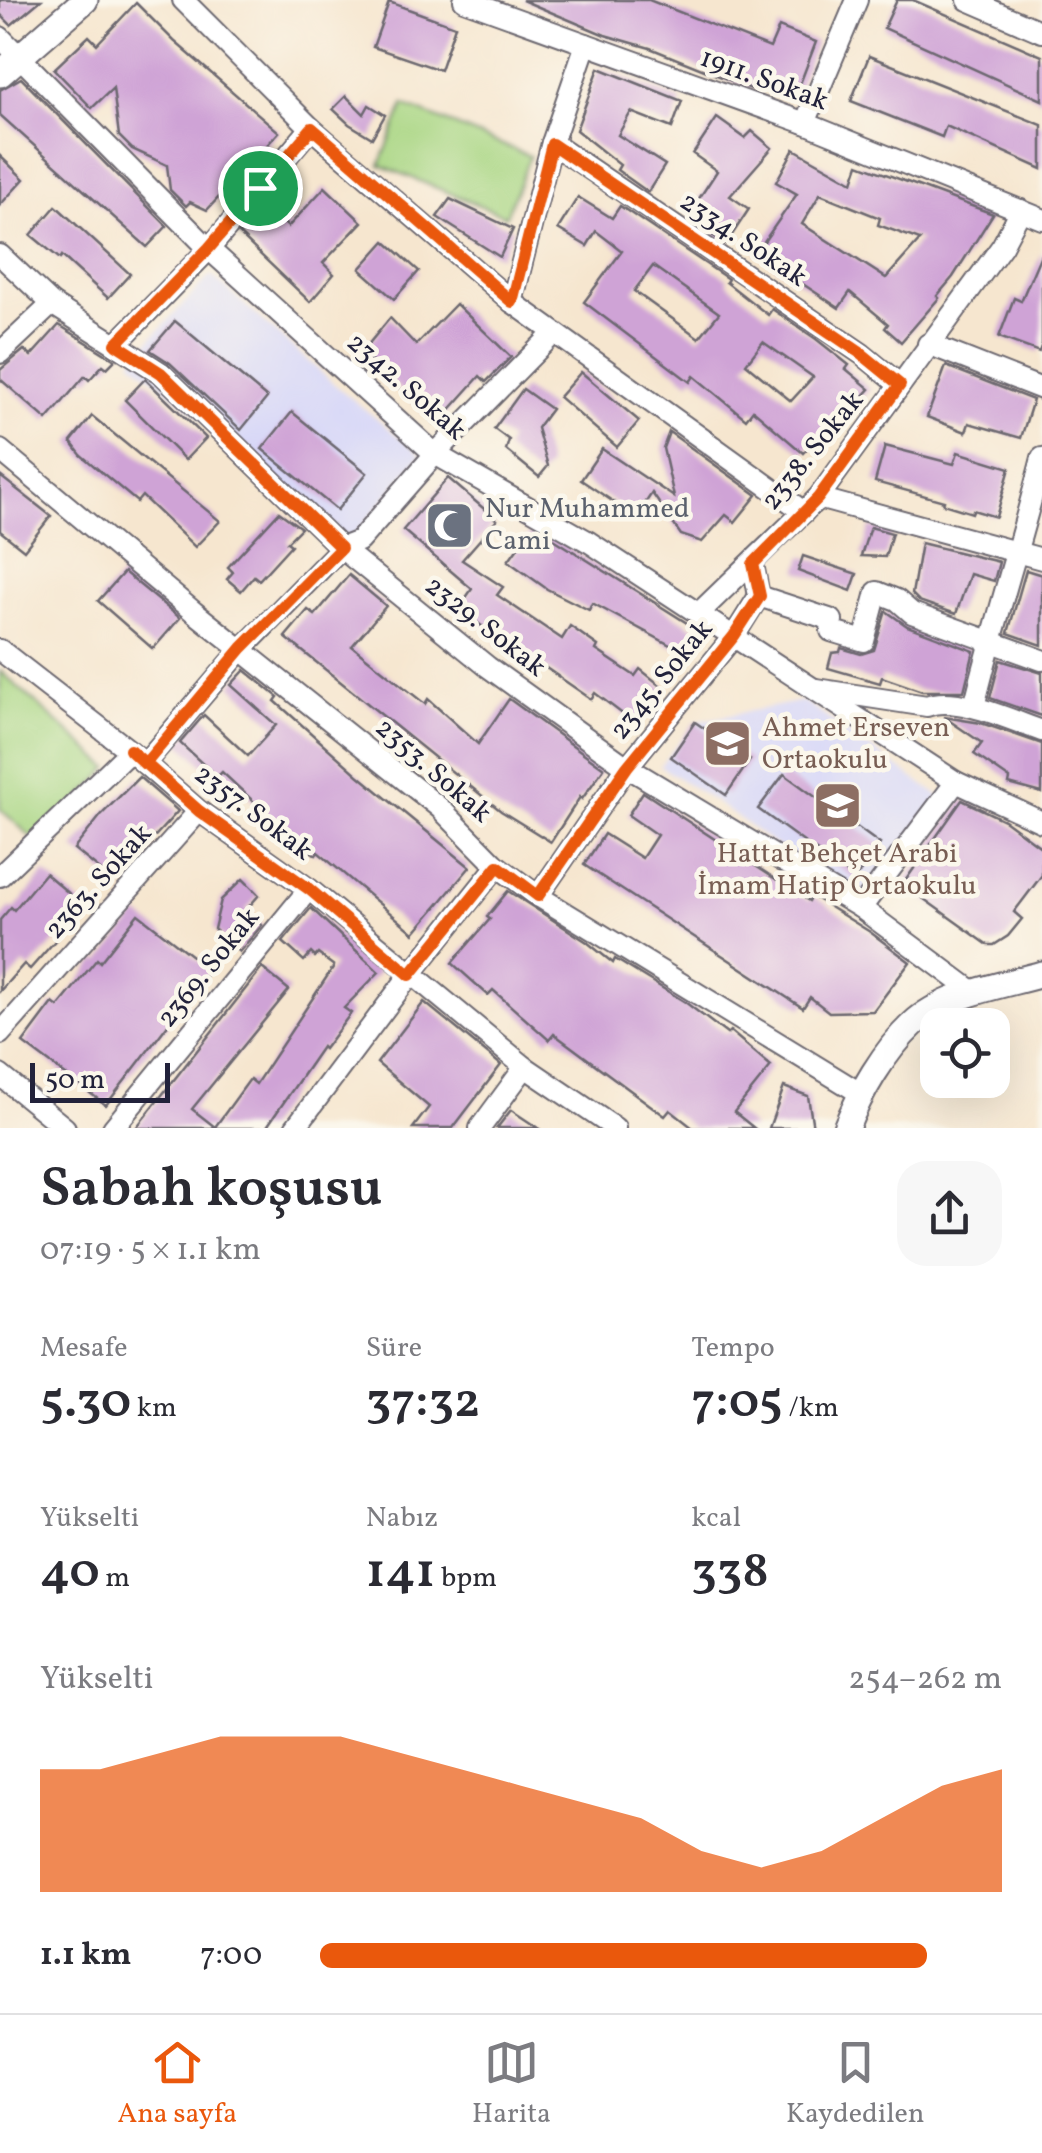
<!DOCTYPE html>
<html lang="tr">
<meta charset="utf-8">
<style>
:root{--surface:#fff;--page:#f7f7f7;--text:#2b2b33;--muted:#7c7c81;--line:#e1e1e2;--accent:#ea580c}
body{margin:0;font-family:Vollkorn,serif;background:var(--page);color:var(--text);height:100vh;display:flex;flex-direction:column;font-size:38px;white-space:nowrap}
*{box-sizing:border-box;margin:0}
p{font-size:32px;color:var(--muted)}
.icon{flex:none;width:55px;height:55px;fill:none;stroke:currentColor;stroke-width:2;stroke-linecap:round;stroke-linejoin:round}
.map{position:relative;height:1128px;overflow:hidden}
.details{display:flex;flex-direction:column;background:var(--surface);flex:1}
.details>*{flex:none}
.controls{position:absolute;left:920px;top:1008px;display:grid;gap:20px}
.controls a{display:grid;place-items:center;width:90px;height:90px;border-radius:20px;background:var(--surface);box-shadow:0 10px 40px #0002;font-size:50px}
.scale{position:absolute;left:30px;bottom:25px;width:140px;box-sizing:border-box;padding-left:10px;border:5px solid #22223b;border-top:0;font-size:28px;line-height:35px;white-space:nowrap;color:#22223b;-webkit-text-stroke:8px #fbf7ec;paint-order:stroke}
.pin{position:absolute;display:grid;place-items:center;width:85px;height:85px;color:#fff;margin:-42px;border:5px solid #fff;border-radius:50%;box-shadow:0 2px 10px #0007}
.round{display:grid;place-items:center;flex:none;width:105px;height:105px;border-radius:30px;background:var(--page)}
.head{display:flex;align-items:center;justify-content:space-between;height:170px;padding:0 40px}
h1{font-size:55px;font-weight:600;line-height:75px}
.stats{display:grid;grid-template-columns:repeat(3,1fr);gap:15px;height:170px;padding:10px 40px}
.stats div{display:grid;align-content:center}
.stats b{font-size:50px;font-weight:600}
.stats small{font-size:28px;font-weight:400}
.stats p{font-size:28px}
.chart{height:280px;padding:20px 40px}
.chart p{display:flex;justify-content:space-between}
.chart svg{width:100%;height:180px;margin-top:10px;fill:var(--accent);opacity:.7}
ul{padding:0 40px;list-style:none;font-size:32px}
li{display:grid;grid-template-columns:160px 120px 1fr;align-items:center;height:75px}
li i{height:25px;border-radius:12px;background:var(--accent)}
.tabs{display:flex;justify-content:space-around;align-items:center;height:140px;border-top:2px solid var(--line);background:var(--surface);font-size:28px;color:var(--muted)}
.tabs a{display:grid;justify-items:center;gap:5px}
.tabs .current{color:var(--accent)}
.map>svg:first-child{display:block}
.built{fill:#d7d7f8}
.green{fill:#a9d683;stroke:#667c5f;stroke-width:2.5}
.building{fill:#cfa3d6;fill-rule:evenodd}
.lines{fill:none;stroke-linecap:round;stroke-linejoin:round}
.minor-casing{stroke:#6c676f;stroke-width:24}
.tertiary-casing{stroke:#6c676f;stroke-width:29}
.minor{stroke:#fff;stroke-width:20}
.tertiary{stroke:#fff;stroke-width:25}
.route-casing{stroke:#fff;stroke-width:20}
.route{stroke:#ea580c;stroke-width:12}
.labels{text-anchor:middle;dominant-baseline:central;stroke-width:9;stroke-linejoin:round;paint-order:stroke}
.street-label{font-size:28px;fill:#22223b;stroke:#fbf7ec}
.worship-label{font-size:28px;fill:#5b616d;stroke:#fbf7ec;text-anchor:start}
.education-label{font-size:28px;fill:#785e54;stroke:#fbf7ec;text-anchor:start}
</style>
<div class="map">
<svg width="1042" height="1128" viewBox="0 0 1042 1128">
<rect width="100%" height="100%" fill="#fbf7ec"/>
<filter id="ink" filterUnits="userSpaceOnUse"><feTurbulence type="fractalNoise" baseFrequency=".01" numOctaves="2"/><feDisplacementMap in="SourceGraphic" scale="20" xChannelSelector="R" yChannelSelector="G"/><feConvolveMatrix kernelMatrix="1 2 1 2 8 2 1 2 1" color-interpolation-filters="sRGB"/></filter>
<filter id="wash" filterUnits="userSpaceOnUse"><feTurbulence type="fractalNoise" baseFrequency=".0048" numOctaves="4" result="noise"/><feDisplacementMap in="SourceGraphic" scale="40" xChannelSelector="R" yChannelSelector="G"/><feGaussianBlur stdDeviation="2.25" result="paint"/><feColorMatrix in="noise" values="0 0 0 0 0 0 0 0 0 0 0 0 0 0 0 0 0 1.4 0 .05"/><feComposite in="paint" operator="in"/></filter>
<g filter="url(#wash)">
<rect width="100%" height="100%" fill="#f6e6cf"/>
<g class="built">
<path d="M211 275 334 384 421 455 349 542 131 360Z"/>
<path d="M803 701 942 798 861 908 733 814 660 766 695 722Z"/>
</g>
<g class="green">
<path d="M404 105 530 156 506 216 380 165Z"/>
<path d="M0 671 109 768 38 843 0 809Z"/>
</g>
<g id="blocks">
<g class="building">
<path d="M0 0H41L11 25 0 14Z"/>
<path d="M522 0H649L770 48 779 27 816 42 798 89 758 73 751 89 650 48 605 35Z"/>
<path d="M897 0H913L1042 56V100L884 28Z"/>
<path d="M389 2 455 26 440 70 373 47Z"/>
<path d="M136 3 174 41 279 132 207 210 190 202 186 206 170 190 167 165 132 149 119 136 113 88 92 108 54 69 89 36 97 44Z"/>
<path d="M869 56 1042 125V169L946 126 942 137 851 101Z"/>
<path d="M599 68 682 101 672 128 631 112 618 135 665 165 648 192 617 170 620 165 576 130Z"/>
<path d="M21 78 167 226 147 247 0 115V90Z"/>
<path d="M346 96 364 114 369 105 385 115 372 138 349 124 333 109Z"/>
<path d="M717 118 745 138 752 131 772 148 730 196 749 209 726 244 695 224 698 220 689 214 717 171 693 154Z"/>
<path d="M794 149 853 182 859 164 993 214 953 277 937 296 939 298 901 342 885 328 888 324 850 292 839 308 756 253 797 194 776 182ZM820 194 880 218 878 225 920 240 886 278 802 224Z"/>
<path d="M0 156 24 179 0 205Z"/>
<path d="M325 187 362 222 323 263 334 274 310 302 239 234 265 204 288 227Z"/>
<path d="M578 197 612 218 620 206 728 279 726 282 768 315 772 309 816 339 849 365 846 369 870 389 850 411 846 406 803 453 753 410 746 419 694 376 690 382 584 302 622 251 596 231 587 246 558 229ZM653 266 719 313 699 338 634 291ZM763 342 813 377 791 401 746 364Z"/>
<path d="M450 199 513 229 500 257 437 217Z"/>
<path d="M56 206 130 274 108 298 62 256 60 259 31 235Z"/>
<path d="M385 241 419 271 394 299 360 269Z"/>
<path d="M1042 252V344L1039 352 999 337 1014 298 1021 301Z"/>
<path d="M456 304 511 357 486 382 480 376 436 425 362 352 390 318 416 345Z"/>
<path d="M175 321 267 398 241 430 170 363 150 350Z"/>
<path d="M59 325 115 360 107 368 103 365 89 380 85 376 47 420 0 379V370L24 350 31 356Z"/>
<path d="M946 366 1033 400 1021 438 969 423 966 432 927 417Z"/>
<path d="M581 372 639 421 617 447 559 397Z"/>
<path d="M145 379 206 438 185 460 125 400Z"/>
<path d="M523 389 551 409 537 428 548 466 539 477 506 450 509 440 494 429Z"/>
<path d="M292 412 367 473 337 510 262 449Z"/>
<path d="M92 416 220 521 195 547 142 496 137 502 81 455 71 442Z"/>
<path d="M669 432 757 495 735 522 726 515 702 542 681 535 652 493 636 517 581 480 602 449 674 497 663 448Z"/>
<path d="M885 446 954 464 958 452 1010 468 996 517 973 510 972 513 943 504 944 501 875 482Z"/>
<path d="M0 476 51 516 24 550 0 531Z"/>
<path d="M448 478 497 520 462 560 503 587 497 595 562 639 570 626 598 646 596 650 635 676 640 669 665 689 637 725 595 693 591 699 533 659 529 665 496 643 499 638 458 609 472 589 403 530Z"/>
<path d="M279 512 301 528 287 542 291 545 259 580 254 576 241 591 227 579 233 572 228 567Z"/>
<path d="M870 527 892 533 885 557 861 556Z"/>
<path d="M538 529 698 630 685 653 592 603 589 610 547 589 508 561 524 539Z"/>
<path d="M921 543 999 562 994 581 970 574 956 614 919 601 912 594Z"/>
<path d="M803 556 857 574 851 591 798 571Z"/>
<path d="M1026 570 1042 575V645L1008 633Z"/>
<path d="M124 572 180 618 153 649 98 601Z"/>
<path d="M349 575 386 606 352 646 425 704 428 699 478 744 509 699 604 768 582 799 580 797 551 842 501 811 285 637 308 610 315 615Z"/>
<path d="M886 611 907 626 974 651 964 691H922L882 677 880 683 828 668 832 653 840 652 841 648 861 654 874 650Z"/>
<path d="M1000 660 1042 673V716L990 698Z"/>
<path d="M245 670 278 697 275 701 358 775 470 867 414 933 318 852 316 855 294 839 222 772 217 777 180 743 204 715 248 756 276 725 231 685Z"/>
<path d="M944 717 981 723 1042 744V793L1009 784 1010 779 974 754 982 743Z"/>
<path d="M695 722 750 760 726 795 671 757Z"/>
<path d="M784 774 880 844 855 879 758 809Z"/>
<path d="M139 777 178 811 114 881 74 849 102 814Z"/>
<path d="M643 792 809 901 812 896 870 932 910 962 873 1011 829 1012 810 997 803 1008 584 865 604 834 642 858 657 835 628 815Z"/>
<path d="M962 800 1004 820 1042 848V875L1014 912 1022 919 1008 936 994 945H988L903 884Z"/>
<path d="M45 873 85 907 30 969 24 964 0 991V920L11 907 14 910Z"/>
<path d="M243 879 259 895 246 910 262 925 239 952 214 929 221 900Z"/>
<path d="M508 891 587 942 613 963 615 959 685 1002 727 1034 730 1031 771 1066 734 1112 754 1128H693L670 1110 665 1116 554 1034 549 1040 493 990 488 995 452 963 490 919 487 917Z"/>
<path d="M311 908 379 972 344 1008 351 1013 324 1049 322 1047 266 1128H136L262 968 289 990 192 1109 215 1127 250 1079 256 1084 334 966 318 954 315 957 311 953 304 961 283 942Z"/>
<path d="M138 914 210 970 106 1105 23 1043 53 1003 58 1007 97 959 100 962Z"/>
<path d="M424 1002 501 1065 453 1128H413L429 1107 377 1063Z"/>
<path d="M784 1087 808 1096 813 1128H769Z"/>
<path d="M511 1110 538 1128H497Z"/>
</g>
</g>
</g>
<g filter="url(#ink)">
<use href="#blocks" fill-opacity="0" stroke="#6c676f" stroke-width="2.5"/>
<g class="lines">
<defs>
<g id="minor">
<path d="M183 0 311 128 512 302 804 512"/>
<path d="M464 0 805 123 1042 219"/>
<path d="M968 0 1042 32"/>
<path d="M0 37 209 249 435 454 589 542 956 782 1042 822"/>
<path d="M805 123 857 0"/>
<path d="M552 143 862 354 900 385"/>
<path d="M0 255 52 304 161 373 341 548 488 667 627 767 861 908 975 993"/>
<path d="M512 302 552 143 586 44"/>
<path d="M116 344 209 249 311 128"/>
<path d="M928 344 1042 389"/>
<path d="M0 353 52 304"/>
<path d="M0 450 194 612 440 808 497 866 538 896 860 1093"/>
<path d="M818 498 1042 559"/>
<path d="M753 564 759 596 832 620 831 631 864 641 877 592 897 600 912 613 1042 660"/>
<path d="M699 613 818 498 1002 246 1021 210"/>
<path d="M0 650 130 751 199 811 309 889 525 1067 615 1128"/>
<path d="M816 689 927 706C956 694 1013 721 1042 731"/>
<path d="M974 707C994 623 1021 542 1042 458"/>
<path d="M0 876 130 751 145 763 242 649 341 548 359 541 435 454 554 333"/>
<path d="M538 896 627 767 734 636 759 596"/>
<path d="M861 908 956 782"/>
<path d="M0 1034 199 811"/>
<path d="M0 1075 65 1128"/>
<path d="M113 1128 309 889"/>
<path d="M295 1128 410 975 497 866"/>
<path d="M480 1128 525 1067"/>
</g>
<g id="tertiary">
<path d="M0 74 85 0"/>
<path d="M846 1128C860 1093 884 1051 913 1024 945 994 1001 986 1042 974"/>
</g>
</defs>
<use href="#minor" class="minor-casing"/>
<use href="#tertiary" class="tertiary-casing"/>
<use href="#minor" class="minor"/>
<use href="#tertiary" class="tertiary"/>
</g>
</g>
<g class="lines" filter="url(#ink)">
<defs>
<path id="route" d="M312 128 512 302 552 144 862 354 900 385 818 498 753 564 760 596 734 636 627 767 538 896 498 866 410 975 309 889 199 811 130 750 145 764 242 648 341 548 161 373 116 344 209 248Z"/>
</defs>
<use href="#route" class="route-casing"/>
<use href="#route" class="route"/>
</g>
<defs>
<symbol id="mosque-square" viewBox="-11 -11 22 22"><rect x="-9" y="-9" width="18" height="18" rx="4" fill="#6b7280" stroke="#fbf7ec"/><path d="M3.5-4.9A6 6 0 1 0 3.5 4.9A5 5 0 1 1 3.5-4.9Z" fill="#fff"/></symbol>
<symbol id="school-square" viewBox="-11 -11 22 22"><rect x="-9" y="-9" width="18" height="18" rx="4" fill="#8d6e63" stroke="#fbf7ec"/><path d="M0-5L7-2L0 1L-7-2ZM-4 1L0 2.5L4 1V4Q0 6-4 4Z" fill="#fff"/></symbol>
</defs>
<g fill-rule="evenodd">
<use href="#mosque-square" x="422" y="498" width="55" height="55"/>
<use href="#school-square" x="700" y="716" width="55" height="55"/>
<use href="#school-square" x="810" y="778" width="55" height="55"/>
</g>
<g class="labels">
<g class="street-label">
<text transform="translate(764 80) rotate(20)">1911. Sokak</text>
<text transform="translate(743 240) rotate(34)">2334. Sokak</text>
<text transform="translate(406 387) rotate(41)">2342. Sokak</text>
<text transform="translate(813 451) rotate(-51)">2338. Sokak</text>
<text transform="translate(485 627) rotate(38)">2329. Sokak</text>
<text transform="translate(662 680) rotate(-51)">2345. Sokak</text>
<text transform="translate(433 771) rotate(41)">2353. Sokak</text>
<text transform="translate(253 813) rotate(37)">2357. Sokak</text>
<text transform="translate(99 882) rotate(-48)">2363. Sokak</text>
<text transform="translate(209 968) rotate(-51)">2369. Sokak</text>
</g>
<g class="worship-label">
<text x="485" y="509">Nur Muhammed<tspan x="485" dy="32">Cami</tspan></text>
</g>
<g class="education-label">
<text x="762" y="728">Ahmet Erseven<tspan x="762" dy="32">Ortaokulu</tspan></text>
<text x="837" y="854" text-anchor="middle">Hattat Behçet Arabi<tspan x="837" dy="32">İmam Hatip Ortaokulu</tspan></text>
</g>
</g>
</svg>
<div class="controls">
<a><svg class="icon" aria-label="locate" viewBox="0 0 24 24"><circle cx="12" cy="12" r="6"/><path d="M12 2v4M12 18v4M2 12h4M18 12h4"/></svg></a>
</div>
<div class="scale">50 m</div>
<div class="pin" style="left:260px;top:188px;background:#1e9e55"><svg class="icon" aria-label="arrive" viewBox="0 0 24 24"><path d="M6 21V4h12l-3 4 3 4H6"/></svg></div>
</div>
<section class="details">
<div class="head"><div><h1>Sabah koşusu</h1><p>07:19 · 5 × 1.1 km</p></div><a class="round"><svg class="icon" aria-label="share" viewBox="0 0 24 24"><path d="M12 15V3M7 8l5-5 5 5M5 13v7h14v-7"/></svg></a></div>
<div class="stats">
<div><p>Mesafe</p><b>5.30<small> km</small></b></div>
<div><p>Süre</p><b>37:32</b></div>
<div><p>Tempo</p><b>7:05<small> /km</small></b></div>
</div>
<div class="stats">
<div><p>Yükselti</p><b>40<small> m</small></b></div>
<div><p>Nabız</p><b>141<small> bpm</small></b></div>
<div><p>kcal</p><b>338</b></div>
</div>
<div class="chart"><p><span>Yükselti</span>254–262 m</p>
<svg viewBox="0 0 160 44" preserveAspectRatio="none"><path d="M0 44V14L10 14L20 10L30 6L40 6L50 6L60 10L70 14L80 18L90 22L100 26L110 34L120 38L130 34L140 26L150 18L160 14V44z"/></svg>
</div>
<ul>
<li><b>1.1 km</b>7:00<i style="width:89%"></i></li>
</ul>
</section>
<nav class="tabs">
<a class="current"><svg class="icon" aria-label="home" viewBox="0 0 24 24"><path d="M3 11l9-7 9 7M6 9v11h12V9"/></svg>Ana sayfa</a>
<a><svg class="icon" aria-label="map" viewBox="0 0 24 24"><path d="M3 6l6-2 6 2 6-2v14l-6 2-6-2-6 2zM9 4v14M15 6v14"/></svg>Harita</a>
<a><svg class="icon" aria-label="saved" viewBox="0 0 24 24"><path d="M7 4h10v16l-5-4-5 4z"/></svg>Kaydedilen</a>
</nav>
